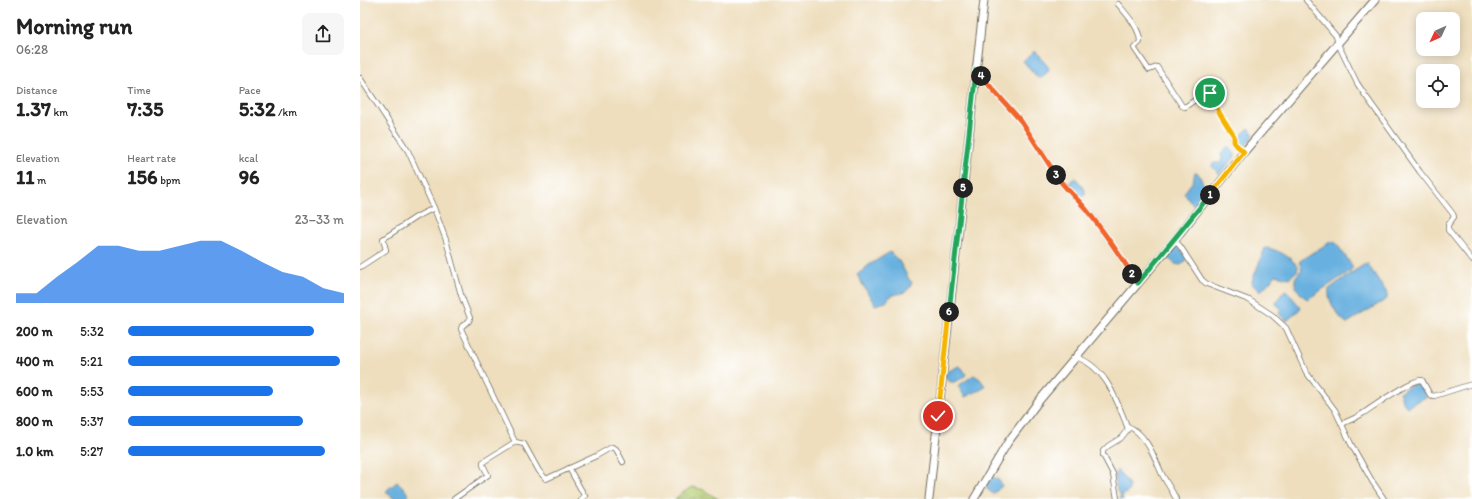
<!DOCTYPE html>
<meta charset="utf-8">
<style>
:root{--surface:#fff;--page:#f6f6f6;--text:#222;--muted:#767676;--accent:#1a73e8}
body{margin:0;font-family:Itim,sans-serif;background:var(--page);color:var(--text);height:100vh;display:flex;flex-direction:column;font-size:15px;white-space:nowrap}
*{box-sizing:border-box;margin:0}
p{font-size:13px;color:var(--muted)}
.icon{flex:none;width:22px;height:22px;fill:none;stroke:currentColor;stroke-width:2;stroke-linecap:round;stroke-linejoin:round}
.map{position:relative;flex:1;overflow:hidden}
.side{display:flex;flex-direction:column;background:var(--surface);width:360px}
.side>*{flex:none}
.needle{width:26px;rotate:226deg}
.controls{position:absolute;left:1056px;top:12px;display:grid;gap:8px}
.controls a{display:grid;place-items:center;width:44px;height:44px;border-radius:8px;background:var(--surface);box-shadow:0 2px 10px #0003;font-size:20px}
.pin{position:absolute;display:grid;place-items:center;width:34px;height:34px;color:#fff;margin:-17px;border:2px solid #fff;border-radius:50%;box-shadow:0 1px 4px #0007}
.km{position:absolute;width:20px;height:20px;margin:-10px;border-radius:50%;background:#222;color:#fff;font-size:11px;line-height:20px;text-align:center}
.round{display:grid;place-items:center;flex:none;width:42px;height:42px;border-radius:8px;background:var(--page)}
.summary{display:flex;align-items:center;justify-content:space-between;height:68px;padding:0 16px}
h1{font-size:22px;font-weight:700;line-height:30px}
.figures{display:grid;grid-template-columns:repeat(3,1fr);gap:6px;height:68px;padding:4px 16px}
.figures div{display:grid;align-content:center}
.figures b{font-size:20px;font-weight:700}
.figures small{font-size:11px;font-weight:400}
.figures p{font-size:11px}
.chart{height:112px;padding:8px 16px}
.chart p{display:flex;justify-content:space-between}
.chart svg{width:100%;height:72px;margin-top:4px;fill:var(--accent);opacity:.7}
ul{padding:0 16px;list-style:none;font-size:13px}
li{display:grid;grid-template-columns:64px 48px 1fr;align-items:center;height:30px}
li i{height:10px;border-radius:5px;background:var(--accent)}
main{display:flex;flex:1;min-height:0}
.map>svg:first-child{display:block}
.wetland{fill:url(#wetland-marsh);stroke:#6f7c4e}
.water{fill:#67b0df;stroke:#496e85}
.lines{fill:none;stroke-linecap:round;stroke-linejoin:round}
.minor-casing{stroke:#6f6a5e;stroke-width:6}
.secondary-casing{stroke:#6f6a5e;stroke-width:9}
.minor{stroke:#fff;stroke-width:4.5}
.secondary{stroke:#fff;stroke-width:7}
.split-1-casing{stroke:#fff;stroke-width:8}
.split-2-casing{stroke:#fff;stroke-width:8}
.split-3-casing{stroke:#fff;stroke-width:8}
.split-4-casing{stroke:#fff;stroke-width:8}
.split-5-casing{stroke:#fff;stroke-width:8}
.split-6-casing{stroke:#fff;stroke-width:8}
.split-7-casing{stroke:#fff;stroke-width:8}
.split-1{stroke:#f5b400;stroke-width:5}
.split-2{stroke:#22a559;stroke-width:5}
.split-3{stroke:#f0652b;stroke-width:5}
.split-4{stroke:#f0652b;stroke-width:5}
.split-5{stroke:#22a559;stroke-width:5}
.split-6{stroke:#22a559;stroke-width:5}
.split-7{stroke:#f5b400;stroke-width:5}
</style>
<main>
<section class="side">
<div class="summary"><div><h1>Morning run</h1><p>06:28</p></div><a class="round"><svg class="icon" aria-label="share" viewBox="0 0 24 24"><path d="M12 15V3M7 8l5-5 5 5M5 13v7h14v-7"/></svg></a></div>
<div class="figures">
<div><p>Distance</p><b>1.37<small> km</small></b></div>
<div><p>Time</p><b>7:35</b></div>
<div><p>Pace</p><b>5:32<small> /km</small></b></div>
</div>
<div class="figures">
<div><p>Elevation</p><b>11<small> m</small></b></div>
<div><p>Heart rate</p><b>156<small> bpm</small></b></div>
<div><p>kcal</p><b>96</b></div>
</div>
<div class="chart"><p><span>Elevation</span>23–33 m</p>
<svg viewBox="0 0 160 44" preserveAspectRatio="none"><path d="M0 44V38L10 38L20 28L30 19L40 9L50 9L60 12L70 12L80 9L90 6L100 6L110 12L120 19L130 25L140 28L150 35L160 38V44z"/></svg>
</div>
<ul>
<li><b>200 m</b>5:32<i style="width:86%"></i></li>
<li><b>400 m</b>5:21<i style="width:98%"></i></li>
<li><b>600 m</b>5:53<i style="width:67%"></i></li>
<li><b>800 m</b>5:37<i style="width:81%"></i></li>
<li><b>1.0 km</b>5:27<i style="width:91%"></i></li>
</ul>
</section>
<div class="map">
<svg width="1112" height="499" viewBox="0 0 1112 499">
<defs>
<pattern id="wetland-marsh" width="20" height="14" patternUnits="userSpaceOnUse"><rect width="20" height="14" fill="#b3cd72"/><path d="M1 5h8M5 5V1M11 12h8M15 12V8" fill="none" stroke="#9ab063"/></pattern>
</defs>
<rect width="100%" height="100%" fill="#fff"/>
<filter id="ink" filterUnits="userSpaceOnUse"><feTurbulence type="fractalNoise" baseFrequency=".025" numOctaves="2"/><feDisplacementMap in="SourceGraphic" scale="8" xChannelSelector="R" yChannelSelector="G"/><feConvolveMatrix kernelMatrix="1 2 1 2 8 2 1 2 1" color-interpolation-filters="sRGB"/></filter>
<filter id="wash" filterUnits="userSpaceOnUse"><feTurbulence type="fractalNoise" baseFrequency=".012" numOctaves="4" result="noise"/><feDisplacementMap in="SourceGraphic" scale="16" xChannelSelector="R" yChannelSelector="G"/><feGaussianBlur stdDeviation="0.9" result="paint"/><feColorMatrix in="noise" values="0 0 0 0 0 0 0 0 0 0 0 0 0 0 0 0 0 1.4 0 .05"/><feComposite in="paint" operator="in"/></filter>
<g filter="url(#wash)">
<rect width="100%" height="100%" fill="#eedebd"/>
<path class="wetland" d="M333 487 344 490 358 499H315L322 493Z"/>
<g class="water">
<path d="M673 52H676L689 68C688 73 683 77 678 78L663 61Z"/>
<path d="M889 128 894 135 883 149 875 141Z"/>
<path d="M868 146 875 154V157L859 174 852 166 853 163H860L862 159 861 153Z"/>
<path d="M835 172 838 173 847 191 844 196 833 205 824 193 833 181Z"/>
<path d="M716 178 725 191V195L720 198H719L707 186 712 180Z"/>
<path d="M970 242H974L976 243 993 267 990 271 948 299C942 297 934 287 935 280 935 276 940 272 942 269L939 262 944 258Z"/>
<path d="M814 245C820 248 826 254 826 260L821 265 815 264 806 256 807 253Z"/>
<path d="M905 248C915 248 934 258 938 268L937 271 929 278 916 275 902 290H898L892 284V281Z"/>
<path d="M530 252 539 261 550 281 552 282C547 297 539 291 530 297 528 298 527 301 526 302L515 305 497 275 509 265Z"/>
<path d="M1007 263 1027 293V299L987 323C978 318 967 300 969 289L991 273Z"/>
<path d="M925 290 927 291 941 308 927 321 919 314 921 308 916 304 917 300Z"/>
<path d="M599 366 603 369 606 375C599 380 591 387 585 377L587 372Z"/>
<path d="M614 375 620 379 625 386 624 388 605 397 598 386Z"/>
<path d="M1058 382 1062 385 1066 397 1047 407 1044 404 1039 392Z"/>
<path d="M757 470C764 478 778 490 761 496L764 499H759L761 496 757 491 755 474Z"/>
<path d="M632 477C637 478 641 481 642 486L633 494 627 489 626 484Z"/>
<path d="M37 482C42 485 46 490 48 495L47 499H35L27 493V490Z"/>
</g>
</g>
<g filter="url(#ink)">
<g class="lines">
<defs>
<g id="minor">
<path d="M946 0 976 36 978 44 997 83 1005 95 1060 172 1093 214 1094 217 1088 225V230L1112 260"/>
<path d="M758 4C767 15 780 28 780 42L774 48 789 70 797 67 822 106 825 107 845 93H850L853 97 855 106 874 136V143L884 152"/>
<path d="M616 71 661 121 700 181 723 206 735 220 778 283"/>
<path d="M0 78 48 151 74 208 86 240 101 295 110 318 109 321 102 326 101 329 155 442 123 462V465L128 475 94 499"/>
<path d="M813 242H816L820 246 842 280 847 284 889 300 912 315 926 328 946 372 975 410 991 444 1012 481 1024 499"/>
<path d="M0 267 26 250 23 239 56 217 74 208"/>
<path d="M716 357C746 367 756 399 767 426L768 429 761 438 748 446 743 451V455L753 474 757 499"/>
<path d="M982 424C988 421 996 418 1002 414 1013 407 1051 379 1062 380L1070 395 1074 396 1112 384"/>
<path d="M767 426C785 432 794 456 801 472 805 481 812 490 816 499"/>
<path d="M155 442 164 444 179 471 186 479 236 456 252 447 256 449 263 462"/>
<path d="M209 468 224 495 225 496 221 499"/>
</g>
<g id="secondary">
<path d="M569 499 624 0"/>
<path d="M614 499 648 442 678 402 813 242 884 152 1015 0"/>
</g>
</defs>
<use href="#minor" class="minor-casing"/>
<use href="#secondary" class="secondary-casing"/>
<use href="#minor" class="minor"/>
<use href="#secondary" class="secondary"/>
</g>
</g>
<g class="lines" filter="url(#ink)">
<defs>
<path id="split-1" d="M850 93 854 97V102L860 114 874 136V143L884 152 850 195"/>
<path id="split-2" d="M772 274 778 283 850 195"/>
<path id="split-3" d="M696 175C704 188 715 196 725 208 742 229 757 251 772 274"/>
<path id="split-4" d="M621 76 661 121 696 175"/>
<path id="split-5" d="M603 188 616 70 621 76"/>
<path id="split-6" d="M589 312 603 188"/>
<path id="split-7" d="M578 416 589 312"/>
</defs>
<use href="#split-1" class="split-1-casing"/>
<use href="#split-2" class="split-2-casing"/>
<use href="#split-3" class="split-3-casing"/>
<use href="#split-4" class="split-4-casing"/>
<use href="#split-5" class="split-5-casing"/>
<use href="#split-6" class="split-6-casing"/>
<use href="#split-7" class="split-7-casing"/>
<use href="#split-1" class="split-1"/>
<use href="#split-2" class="split-2"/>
<use href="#split-3" class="split-3"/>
<use href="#split-4" class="split-4"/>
<use href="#split-5" class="split-5"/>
<use href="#split-6" class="split-6"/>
<use href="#split-7" class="split-7"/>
</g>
</svg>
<div class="controls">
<a><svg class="needle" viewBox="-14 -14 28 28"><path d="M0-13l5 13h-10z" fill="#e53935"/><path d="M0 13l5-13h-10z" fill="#767676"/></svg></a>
<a><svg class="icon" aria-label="locate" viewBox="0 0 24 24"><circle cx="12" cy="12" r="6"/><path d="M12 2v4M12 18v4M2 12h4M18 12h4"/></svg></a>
</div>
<div class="pin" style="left:850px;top:93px;background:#1e9e55"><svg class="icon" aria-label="arrive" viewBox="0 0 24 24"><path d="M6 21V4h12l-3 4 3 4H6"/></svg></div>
<div class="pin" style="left:578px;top:416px;background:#d93025"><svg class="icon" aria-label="check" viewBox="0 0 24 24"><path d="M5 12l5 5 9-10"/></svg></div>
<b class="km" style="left:850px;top:195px">1</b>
<b class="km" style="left:772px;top:274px">2</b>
<b class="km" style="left:696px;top:175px">3</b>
<b class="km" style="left:621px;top:76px">4</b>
<b class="km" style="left:603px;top:188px">5</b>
<b class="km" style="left:589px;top:312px">6</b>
</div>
</main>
